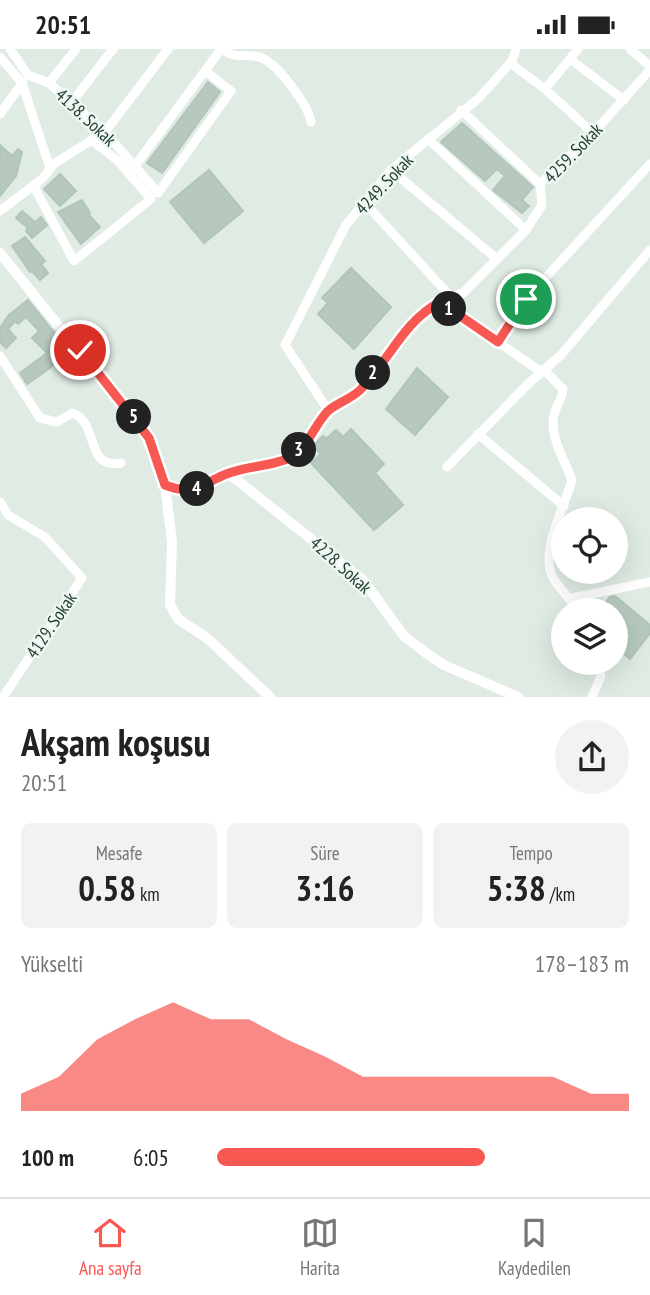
<!DOCTYPE html>
<html lang="tr">
<meta charset="utf-8">
<style>
:root{--surface:#fff;--page:#f2f2f2;--text:#222;--muted:#767676;--line:#e0e0e0;--accent:#f75851}
body{margin:0;font-family:"PT Sans Narrow",sans-serif;background:var(--page);color:var(--text);height:100vh;display:flex;flex-direction:column;font-size:26px;white-space:nowrap}
*{box-sizing:border-box;margin:0}
p{font-size:23px;color:var(--muted)}
.icon{flex:none;width:38px;height:38px;fill:none;stroke:currentColor;stroke-width:2;stroke-linecap:round;stroke-linejoin:round}
.map{position:relative;height:648px;overflow:hidden}
.panel{display:flex;flex-direction:column;background:var(--surface);flex:1}
.panel>*{flex:none}
.fabs{position:absolute;left:551px;top:458px;display:grid;gap:14px}
.fabs a{display:grid;place-items:center;width:77px;height:77px;border-radius:50%;background:var(--surface);box-shadow:0 7px 28px #0002;font-size:35px}
.pin{position:absolute;display:grid;place-items:center;width:60px;height:60px;color:#fff;margin:-30px;border:4px solid #fff;border-radius:50%;box-shadow:0 2px 7px #0007}
.km{position:absolute;width:35px;height:35px;margin:-18px;border-radius:50%;background:#222;color:#fff;font-size:19px;line-height:35px;text-align:center}
.round{display:grid;place-items:center;flex:none;width:74px;height:74px;border-radius:37px;background:var(--page)}
.overview{display:flex;align-items:center;justify-content:space-between;height:119px;padding:0 21px}
h1{font-size:38px;font-weight:700;line-height:52px}
.stats{display:grid;grid-template-columns:repeat(3,1fr);gap:10px;height:119px;padding:7px 21px}
.stats div{display:grid;align-content:center;border-radius:10px;background:var(--page);text-align:center}
.stats b{font-size:35px;font-weight:700}
.stats small{font-size:19px;font-weight:400}
.stats p{font-size:19px}
.chart{height:196px;padding:14px 21px}
.chart p{display:flex;justify-content:space-between}
.chart svg{width:100%;height:126px;margin-top:7px;fill:var(--accent);opacity:.7}
ul{padding:0 21px;list-style:none;font-size:23px}
li{display:grid;grid-template-columns:112px 84px 1fr;align-items:center;height:52px}
li i{height:18px;border-radius:9px;background:var(--accent)}
.status{display:flex;justify-content:space-between;align-items:center;height:49px;padding:0 35px;background:var(--surface);direction:ltr}
.status svg{height:19px;fill:currentColor}
.dock{display:flex;justify-content:space-around;align-items:center;height:98px;border-top:2px solid var(--line);background:var(--surface);font-size:19px;color:var(--muted)}
.dock a{display:grid;justify-items:center;gap:4px}
.dock .on{color:var(--accent)}
.map>svg:first-child{display:block}
.building{fill:#b7c9be;stroke:#b1c5b9;stroke-width:2}
.lines{fill:none;stroke-linecap:round;stroke-linejoin:round}
.minor{stroke:#fff;stroke-width:9}
.tertiary{stroke:#fff;stroke-width:10}
.route-casing{stroke:#fff;stroke-width:14}
.route{stroke:#f75851;stroke-width:9}
.labels{text-anchor:middle;dominant-baseline:central;stroke-width:5;stroke-linejoin:round;paint-order:stroke}
.street-label{font-size:18px;fill:#1f3b2e;stroke:#eff7f2}
</style>
<div class="status"><b>20:51</b><svg viewBox="0 0 49 12"><path d="M0 12V9h3v3zM5 12V6h3v6zM10 12V3h3v9zM15 12V0h3v12zM26 1h20v11H26zM47 4h2v5h-2z"/></svg></div>
<div class="map">
<svg width="650" height="648" viewBox="0 0 650 648">
<rect width="100%" height="100%" fill="#dfebe3"/>
<g class="building">
<path d="M208 33 220 43 162 124 147 114Z"/>
<path d="M462 74 533 138 522 151 529 157 522 164 493 141 505 127 497 120 485 132 441 93Z"/>
<path d="M0 96 12 107 18 100 22 103 16 127 0 147Z"/>
<path d="M209 121 243 162 204 194 170 153Z"/>
<path d="M60 125 76 142 60 157 44 140Z"/>
<path d="M82 151 90 164 88 165 100 178 81 195 58 163Z"/>
<path d="M22 162 35 173 41 168 47 176 32 189 26 182 28 179 16 169Z"/>
<path d="M25 188 45 212 41 215 48 224 40 231 32 222 30 223 12 197Z"/>
<path d="M351 219 391 258 354 300 318 265 328 254 322 249Z"/>
<path d="M28 251 68 301 50 319 27 335 20 324 47 304 32 289 39 282 26 268 18 275 15 272 8 280 16 289 6 299 0 293V279L9 266Z"/>
<path d="M417 319 448 348 415 386 386 360Z"/>
<path d="M351 380 384 415 375 424 403 456 374 481 311 414 321 405 313 397 323 387 326 390 336 381 343 388Z"/>
<path d="M615 547 650 576V584L630 610 616 598V562L601 559 610 548Z"/>
</g>
<g class="lines">
<g class="minor">
<path d="M10 0 28 26 49 34 105 83 158 144 231 42 205 22"/>
<path d="M222 0C236 11 244 4 259 8 276 12 308 56 311 73"/>
<path d="M630 0 650 17"/>
<path d="M0 8 22 34 50 119"/>
<path d="M570 10 624 51"/>
<path d="M510 14 545 40 593 84"/>
<path d="M49 34 76 0"/>
<path d="M545 40 578 0"/>
<path d="M72 53 113 0"/>
<path d="M461 61 540 135"/>
<path d="M0 65 23 33"/>
<path d="M428 90 526 181"/>
<path d="M135 117 221 0"/>
<path d="M391 121 497 210"/>
<path d="M540 135 593 84 650 21"/>
<path d="M33 136 74 212 151 150 117 111 91 91"/>
<path d="M365 154 450 247"/>
<path d="M0 162 42 130 55 114 105 83 168 0"/>
<path d="M440 253 537 320 545 322 563 340C562 352 553 361 553 372 552 391 565 413 572 431 565 457 544 493 550 521 554 538 571 546 576 562"/>
<path d="M498 293 526 250 650 115"/>
<path d="M0 307 40 369 57 373 72 364C100 373 84 421 121 414"/>
<path d="M328 361 285 296 346 176 391 121 479 49 512 12 516 0"/>
<path d="M328 361C388 335 395 260 463 244L526 181 542 156 540 135"/>
<path d="M478 385 564 457"/>
<path d="M447 418 528 335 561 306 650 201"/>
<path d="M228 424C244 419 283 414 294 406 309 395 319 377 328 361"/>
<path d="M0 453 8 466 45 488 82 529 3 648"/>
<path d="M572 549 650 533"/>
<path d="M592 648 601 627 597 614"/>
</g>
<g class="tertiary">
<path d="M0 204 149 389 165 436 172 493 170 556 178 570 207 589 270 648"/>
<path d="M165 436C190 446 205 436 228 424L364 532 404 587 426 604 444 616 518 648"/>
</g>
</g>
<g class="lines">
<defs>
<path id="route" d="M80 301 149 389 165 436C195 448 202 434 229 424 247 417 275 417 291 408 308 398 314 377 327 363 335 354 353 350 362 339 389 311 404 272 440 253L498 293 526 250"/>
</defs>
<use href="#route" class="route-casing"/>
<use href="#route" class="route"/>
</g>
<g class="labels">
<g class="street-label">
<text transform="translate(86 68) rotate(43)">4138. Sokak</text>
<text transform="translate(573 104) rotate(-46)">4259. Sokak</text>
<text transform="translate(384 135) rotate(-47)">4249. Sokak</text>
<text transform="translate(341 516) rotate(42)">4228. Sokak</text>
<text transform="translate(51 576) rotate(-56)">4129. Sokak</text>
</g>
</g>
</svg>
<div class="fabs">
<a><svg class="icon" aria-label="locate" viewBox="0 0 24 24"><circle cx="12" cy="12" r="6"/><path d="M12 2v4M12 18v4M2 12h4M18 12h4"/></svg></a>
<a><svg class="icon" aria-label="layers" viewBox="0 0 24 24"><path d="M12 4l9 5-9 5-9-5zM3 14l9 5 9-5"/></svg></a>
</div>
<div class="pin" style="left:526px;top:250px;background:#1e9e55"><svg class="icon" aria-label="arrive" viewBox="0 0 24 24"><path d="M6 21V4h12l-3 4 3 4H6"/></svg></div>
<div class="pin" style="left:80px;top:301px;background:#d93025"><svg class="icon" aria-label="check" viewBox="0 0 24 24"><path d="M5 12l5 5 9-10"/></svg></div>
<b class="km" style="left:449px;top:260px">1</b>
<b class="km" style="left:373px;top:324px">2</b>
<b class="km" style="left:299px;top:401px">3</b>
<b class="km" style="left:197px;top:440px">4</b>
<b class="km" style="left:134px;top:368px">5</b>
</div>
<section class="panel">
<div class="overview"><div><h1>Akşam koşusu</h1><p>20:51</p></div><a class="round"><svg class="icon" aria-label="share" viewBox="0 0 24 24"><path d="M12 15V3M7 8l5-5 5 5M5 13v7h14v-7"/></svg></a></div>
<div class="stats">
<div><p>Mesafe</p><b>0.58<small> km</small></b></div>
<div><p>Süre</p><b>3:16</b></div>
<div><p>Tempo</p><b>5:38<small> /km</small></b></div>
</div>
<div class="chart"><p><span>Yükselti</span>178–183 m</p>
<svg viewBox="0 0 160 44" preserveAspectRatio="none"><path d="M0 44V38L10 32L20 19L30 12L40 6L50 12L60 12L70 19L80 25L90 32L100 32L110 32L120 32L130 32L140 32L150 38L160 38V44z"/></svg>
</div>
<ul>
<li><b>100 m</b>6:05<i style="width:65%"></i></li>
</ul>
</section>
<nav class="dock">
<a class="on"><svg class="icon" aria-label="home" viewBox="0 0 24 24"><path d="M3 11l9-7 9 7M6 9v11h12V9"/></svg>Ana sayfa</a>
<a><svg class="icon" aria-label="map" viewBox="0 0 24 24"><path d="M3 6l6-2 6 2 6-2v14l-6 2-6-2-6 2zM9 4v14M15 6v14"/></svg>Harita</a>
<a><svg class="icon" aria-label="saved" viewBox="0 0 24 24"><path d="M7 4h10v16l-5-4-5 4z"/></svg>Kaydedilen</a>
</nav>
